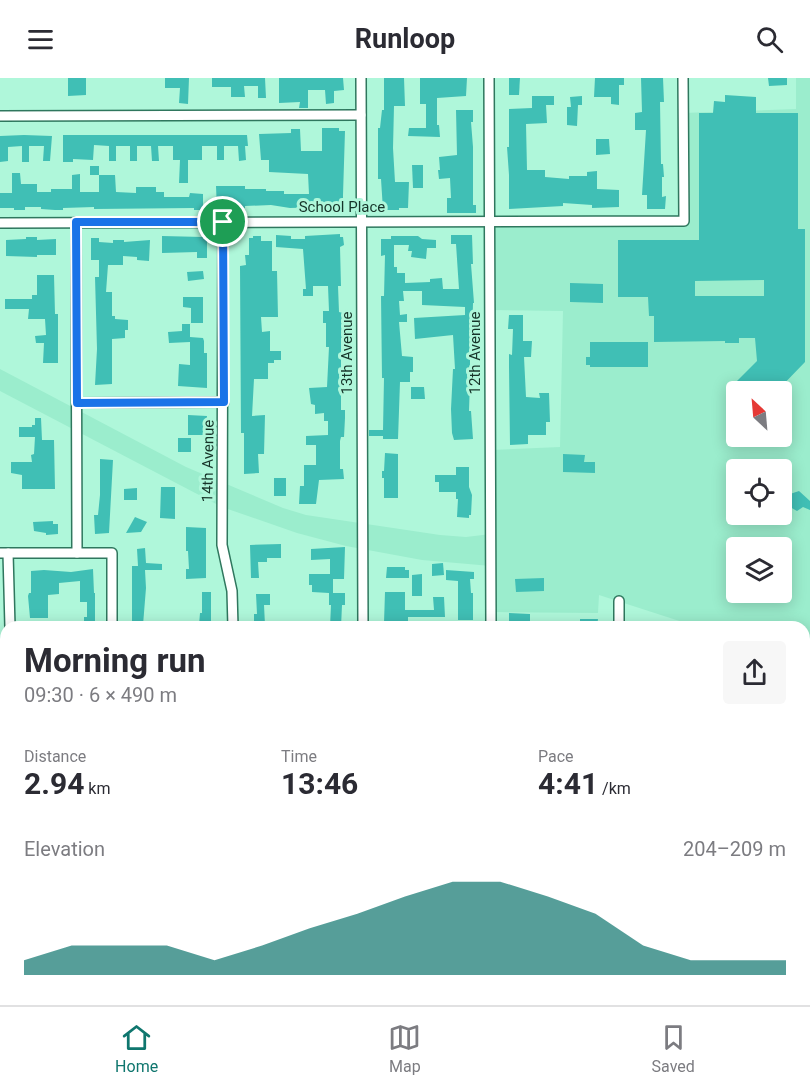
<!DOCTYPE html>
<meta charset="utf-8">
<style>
:root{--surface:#fff;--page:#f7f7f7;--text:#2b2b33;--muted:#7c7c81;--line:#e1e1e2;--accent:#0f766e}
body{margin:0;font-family:Roboto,sans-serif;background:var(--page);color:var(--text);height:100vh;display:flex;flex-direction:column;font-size:22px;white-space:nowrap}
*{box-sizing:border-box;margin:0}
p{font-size:20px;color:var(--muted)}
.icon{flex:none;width:33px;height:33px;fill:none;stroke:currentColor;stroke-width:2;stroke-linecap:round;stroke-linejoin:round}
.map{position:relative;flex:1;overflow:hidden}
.sheet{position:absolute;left:0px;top:543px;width:810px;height:384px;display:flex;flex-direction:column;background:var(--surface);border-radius:18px 18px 0 0;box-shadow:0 3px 15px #0003}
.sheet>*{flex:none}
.needle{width:39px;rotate:334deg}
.fabs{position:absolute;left:726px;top:303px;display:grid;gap:12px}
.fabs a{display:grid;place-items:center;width:66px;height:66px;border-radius:6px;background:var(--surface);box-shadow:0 3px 15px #0003;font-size:30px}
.pin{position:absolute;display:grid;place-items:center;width:51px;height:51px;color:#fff;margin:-26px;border:3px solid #fff;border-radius:50%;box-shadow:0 2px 6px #0007}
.round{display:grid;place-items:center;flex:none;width:63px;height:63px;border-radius:6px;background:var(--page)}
.headline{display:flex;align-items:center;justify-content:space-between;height:102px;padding:0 24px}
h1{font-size:33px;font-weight:700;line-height:45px}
.stats{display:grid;grid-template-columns:repeat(3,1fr);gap:9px;height:102px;padding:6px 24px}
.stats div{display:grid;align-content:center}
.stats b{font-size:30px;font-weight:700}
.stats small{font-size:16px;font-weight:400}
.stats p{font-size:16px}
.chart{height:168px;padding:12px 24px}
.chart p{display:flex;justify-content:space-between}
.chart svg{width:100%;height:108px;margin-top:6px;fill:var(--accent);opacity:.7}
header{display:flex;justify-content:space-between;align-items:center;height:78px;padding:0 24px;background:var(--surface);font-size:27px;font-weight:700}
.tab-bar{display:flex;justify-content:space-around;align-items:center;height:84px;border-top:2px solid var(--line);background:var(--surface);font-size:16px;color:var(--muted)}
.tab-bar a{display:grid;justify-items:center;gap:3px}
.tab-bar .current{color:var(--accent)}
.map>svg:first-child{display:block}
.built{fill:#9bedcd;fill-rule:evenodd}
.green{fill:#c1bdf2}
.building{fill:#40bfb5;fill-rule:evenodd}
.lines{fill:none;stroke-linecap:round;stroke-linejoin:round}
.minor-casing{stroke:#2f775e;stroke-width:12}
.primary-casing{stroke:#2f775e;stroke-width:16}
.minor{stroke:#fff;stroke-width:9}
.primary{stroke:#fff;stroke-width:14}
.route-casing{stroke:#fff;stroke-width:12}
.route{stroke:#1a73e8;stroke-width:8}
.labels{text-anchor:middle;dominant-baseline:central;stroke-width:6;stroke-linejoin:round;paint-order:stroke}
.street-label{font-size:15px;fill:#163429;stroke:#aff7da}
</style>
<header><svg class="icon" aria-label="menu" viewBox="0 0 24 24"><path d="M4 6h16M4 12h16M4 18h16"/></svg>Runloop<svg class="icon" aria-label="search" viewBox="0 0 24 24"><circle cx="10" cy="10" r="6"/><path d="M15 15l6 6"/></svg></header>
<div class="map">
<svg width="810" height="927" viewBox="0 0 810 927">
<rect width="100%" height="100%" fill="#aff7da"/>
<g class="built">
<path d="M796 0H810V587L804 585V549H698L599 517 598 535 491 534V488L422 482 346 468 297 455 222 429 0 313V291L186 389 283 430 306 437 440 457 466 459 491 456V372L560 369 563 233 490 232V143H683V35L796 31ZM736 314H782V358H736ZM736 392H782V436H736ZM736 470H782V514H736Z"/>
<rect x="0" y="763" width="6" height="141"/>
</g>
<path class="green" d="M804 896H810V927H749V921H804Z"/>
<g class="building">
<path d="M68 0H86V17L68 18Z"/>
<path d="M165 0H189L188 26 179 25 180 10H165Z"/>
<path d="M212 0H265L266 20H258V8H244L245 19H231V9H212Z"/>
<path d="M279 0H343L344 12 334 13V25L326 26 325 12H308V30H299L300 24 279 25Z"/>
<path d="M384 0H404L405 28H394L393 70 395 104H409L408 130H399V132H383L381 101H378V50H380L382 32H384Z"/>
<path d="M420 0H467L466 18 437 20V47H439L440 59 408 58 409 50H426V26H420Z"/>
<path d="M509 0H520L519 17H509Z"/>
<path d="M595 0H624V7H619V27L611 26V19H594Z"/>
<path d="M641 0H663L664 24H660L661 86H663L664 99H662V119L666 118 665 131H647V117H642L646 52H635V35L642 34Z"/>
<path d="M768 0H787V7L769 8Z"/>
<path d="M725 17 756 19V35H798V151H805V284L776 314H733L730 310 757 283 755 260H739V265H725V263L654 264V238H649L648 219H618V162H699V35H713L714 23 725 24ZM764 202V218H695V203Z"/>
<path d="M532 18H554V27H546L547 45 526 46 527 92H545V99L569 101V98H587V94L597 93V111L619 112V129L592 130V127L563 125V128L509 131V97L507 69H509V31L532 30Z"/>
<path d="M582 18V27H578L577 48 567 47V29H571L570 19Z"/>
<path d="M456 32H473V44H471L473 69V127H476V135H447V120H451L450 100 439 101 438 92H440L439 79 457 77Z"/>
<path d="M322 50H339V53H345L343 117V128H340V132H323V129L290 130 271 127 245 128V130L217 132 216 108H245V111H266V113H284V116H309L308 96 269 94V82H261L259 56 291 55V51H300L301 73H322Z"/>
<path d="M24 57 52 58 50 83H43L44 68H29V84H22V68L8 69V83L0 84V58Z"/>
<path d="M63 57H247L248 68H245L246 82 239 83 238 68H224V82H217V68H202V82H188V105H179L180 82H173V68H158L159 83H152L151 68H137V83H130V68H116V83H109V68L94 67 93 82 73 81V84H63Z"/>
<path d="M596 61H609L610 76 596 77Z"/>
<path d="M412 87H423V110H413Z"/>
<path d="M90 88H99V97H115L116 114 136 115V109H156V114H164V119H189L190 115 203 116V132H194V130L94 131V129L63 130V132H55L41 131V129H25V132H14V130H0V115H12V95H20L21 106H37V114H51V111H72V97L80 96V114H99V97H90Z"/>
<path d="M340 156V159H343L344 167 340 169 341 208H338L339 234 343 235 344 251V260H341V332H345V340L344 359H341L340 363V391H343L344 401 319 402 316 426H299L300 408H304V387H316V367H306V358L328 357V343H324V335L315 336V327L311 326 309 310 327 309 329 269H326V245H323V233H329L328 208H313V218H303V211H306L303 171 276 169V157L291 158V161H305V158Z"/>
<path d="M451 157H472L473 186H471L474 225H473L472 261H470V291H472V303H470L469 333H471L473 361 454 362 452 355 451 331 453 291H455L453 257 415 261 414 240 465 237V229L422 227V213H403L404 223H399L400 237 407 236V244H399L402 278 413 279V294H410V304H400L398 361H383V358H369V352H383L384 300H382L381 218H384L385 177 381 178V161H391V158H418L422 161 436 162V170H427L426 181 411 179 412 173H408L409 167H394V189H397V195H405V205L430 204V201L442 200 443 211H459L456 166H451Z"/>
<path d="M162 158 203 159V161H207V180H197V174L162 175Z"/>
<path d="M253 158H261V163H272V193H277L278 239H261L262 254 270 253V273H281V282H274V285H268V301H254L252 338 265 337 264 376H258L259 395 244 396V355H241L240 188 246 187 245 177H249V160H253Z"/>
<path d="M26 159H37V162L56 161V177H37V179L6 178V162L26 161Z"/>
<path d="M91 160H99V164L113 165V162H124V164L150 162 149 183 137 182V179L123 178V187H108L106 214H112V238H115V241L128 242V252H125V260L112 261V306L95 307 97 271 95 199H105H99V182H91Z"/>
<path d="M203 193 204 201 188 203 187 194Z"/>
<path d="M37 197H54L55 236H58V285H43L44 265H36L35 258 46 257 45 241H28L29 231H5V221H32V217H37Z"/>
<path d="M570 205 603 206V225L570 224Z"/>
<path d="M183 219H203V245H191V230L183 229Z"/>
<path d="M509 237H523V263H532L531 279H524L526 319 540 320 539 315H549L550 344H546V357H528V366L510 367 509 289V276L512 277 513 251H508Z"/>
<path d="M182 246H190V259L203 260 204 263V275H207V310L178 308 179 286 190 287V262V264L169 265 168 254 182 253Z"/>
<path d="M590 264H648V289H590V287H586V279H590Z"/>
<path d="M411 309H424L425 321H411Z"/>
<path d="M188 337 207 338 206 351H208V357H188Z"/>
<path d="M35 340H41L42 362H54L55 411H22V397L11 395V384H32L31 377 34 376 35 359H19V349H32V347H35Z"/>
<rect x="178" y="360" width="13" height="14"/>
<path d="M385 375 398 376V420H384V400H382V393H384Z"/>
<path d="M563 376 585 377 584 384H595V395L563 394Z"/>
<path d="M100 381 113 382 109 455 95 456 94 437H98L100 417Z"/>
<path d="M456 389H469V409L472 417 471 437H469V440L457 439 458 421H456V414H439V404H435V397H456Z"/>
<rect x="274" y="400" width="12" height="18"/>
<path d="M161 409H175V441L160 440Z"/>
<path d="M137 410V422H124V411Z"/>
<path d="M788 413 790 416 799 413 810 423V432L803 429 797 433 790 429 782 433V415Z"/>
<path d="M135 439 147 444 141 454 126 455Z"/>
<path d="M53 443V446H58V456L46 457V455L34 453 33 444Z"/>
<path d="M186 449 206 450V500L186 501V491H189L188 473H186Z"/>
<path d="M281 466V480H267V484H258L259 500H251L250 467Z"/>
<path d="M345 469 344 501H333V515H345V527H342L341 549H330L331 527H329V515L312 514V507H309V496H330V481L311 482V471Z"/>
<path d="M145 470 146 485 162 486V492H145L146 510 143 547H132V488H138L137 471Z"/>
<path d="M443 485 444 497 432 498V486Z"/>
<path d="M387 489H405V492H409V500H386Z"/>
<path d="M93 491 94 515H95V548L84 547V539H87V524H80V503L59 505V516L48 517V540H30L28 518 29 515H31V493L44 492 71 494Z"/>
<path d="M446 492 474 494V501H470L471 515H473V542H458V503L446 502Z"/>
<path d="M422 496V518H412V497Z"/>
<path d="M544 500V513L516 514 515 501Z"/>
<path d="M202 514H211V548L199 547 200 535H202Z"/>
<path d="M385 514H405V532H434L433 519H444L445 539H408V546L384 545Z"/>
<path d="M256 516H270V527H264L265 547 254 548V536H257Z"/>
<path d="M509 535 530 536V546L509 545Z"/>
<path d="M580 541H598L597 549H580Z"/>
</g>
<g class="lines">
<defs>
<g id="minor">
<path d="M361 0 363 549"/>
<path d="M489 0 491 549"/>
<path d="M0 38 361 37"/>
<path d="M76 144 77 475"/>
<path d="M223 144 222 467 232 513 233 549"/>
<path d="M0 145 684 143 683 0"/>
<path d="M77 325 224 324"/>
<path d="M0 475H112V549"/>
<path d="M8 475 10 549"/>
<path d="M619 523V549"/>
<path d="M804 632H810"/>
<path d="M804 896H810"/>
<path d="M90 921V927"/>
<path d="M365 921V927"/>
<path d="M493 921V927"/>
<path d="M620 921V927"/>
<path d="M237 927V921"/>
<path d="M749 927V921"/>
</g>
<g id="primary">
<path d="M804 741H810"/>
<path d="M0 759 6 758"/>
<path d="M804 769 810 770"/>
<path d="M0 772H6"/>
</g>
</defs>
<use href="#minor" class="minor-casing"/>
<use href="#primary" class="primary-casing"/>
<use href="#minor" class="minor"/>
<use href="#primary" class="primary"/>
</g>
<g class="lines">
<defs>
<path id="route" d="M76 144H223L224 324 77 325Z"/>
</defs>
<use href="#route" class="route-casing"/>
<use href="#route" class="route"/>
</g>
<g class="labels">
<g class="street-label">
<text x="342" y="129">School Place</text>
<text transform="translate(347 275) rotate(-90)">13th Avenue</text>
<text transform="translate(475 275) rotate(-90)">12th Avenue</text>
<text transform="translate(208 383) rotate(-89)">14th Avenue</text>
</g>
</g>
</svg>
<div class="fabs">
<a><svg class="needle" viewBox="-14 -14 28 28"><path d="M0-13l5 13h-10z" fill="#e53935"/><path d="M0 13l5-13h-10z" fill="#7c7c81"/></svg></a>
<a><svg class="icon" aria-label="locate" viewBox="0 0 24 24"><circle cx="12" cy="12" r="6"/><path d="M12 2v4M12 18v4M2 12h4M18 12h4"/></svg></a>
<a><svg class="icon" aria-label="layers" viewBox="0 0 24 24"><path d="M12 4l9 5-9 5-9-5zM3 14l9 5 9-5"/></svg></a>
</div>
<div class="pin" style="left:223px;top:144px;background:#1e9e55"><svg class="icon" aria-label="arrive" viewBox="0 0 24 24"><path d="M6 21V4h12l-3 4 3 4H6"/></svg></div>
<section class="sheet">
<div class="headline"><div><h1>Morning run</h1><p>09:30 · 6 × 490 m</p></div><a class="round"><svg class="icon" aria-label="share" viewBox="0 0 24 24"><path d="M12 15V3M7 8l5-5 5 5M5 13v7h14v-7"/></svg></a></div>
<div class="stats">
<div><p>Distance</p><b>2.94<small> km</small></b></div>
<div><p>Time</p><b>13:46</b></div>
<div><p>Pace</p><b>4:41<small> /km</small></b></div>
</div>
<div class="chart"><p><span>Elevation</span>204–209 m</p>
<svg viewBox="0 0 160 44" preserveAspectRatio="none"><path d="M0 44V38L10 32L20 32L30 32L40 38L50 32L60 25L70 19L80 12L90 6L100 6L110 12L120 19L130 32L140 38L150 38L160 38V44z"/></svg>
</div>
</section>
</div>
<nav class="tab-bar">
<a class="current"><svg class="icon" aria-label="home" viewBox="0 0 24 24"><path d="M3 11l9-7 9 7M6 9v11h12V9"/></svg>Home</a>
<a><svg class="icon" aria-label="map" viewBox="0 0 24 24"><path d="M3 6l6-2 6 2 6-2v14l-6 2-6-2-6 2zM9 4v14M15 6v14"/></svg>Map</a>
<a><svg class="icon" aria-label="saved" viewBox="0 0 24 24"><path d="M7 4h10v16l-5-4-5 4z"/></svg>Saved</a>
</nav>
